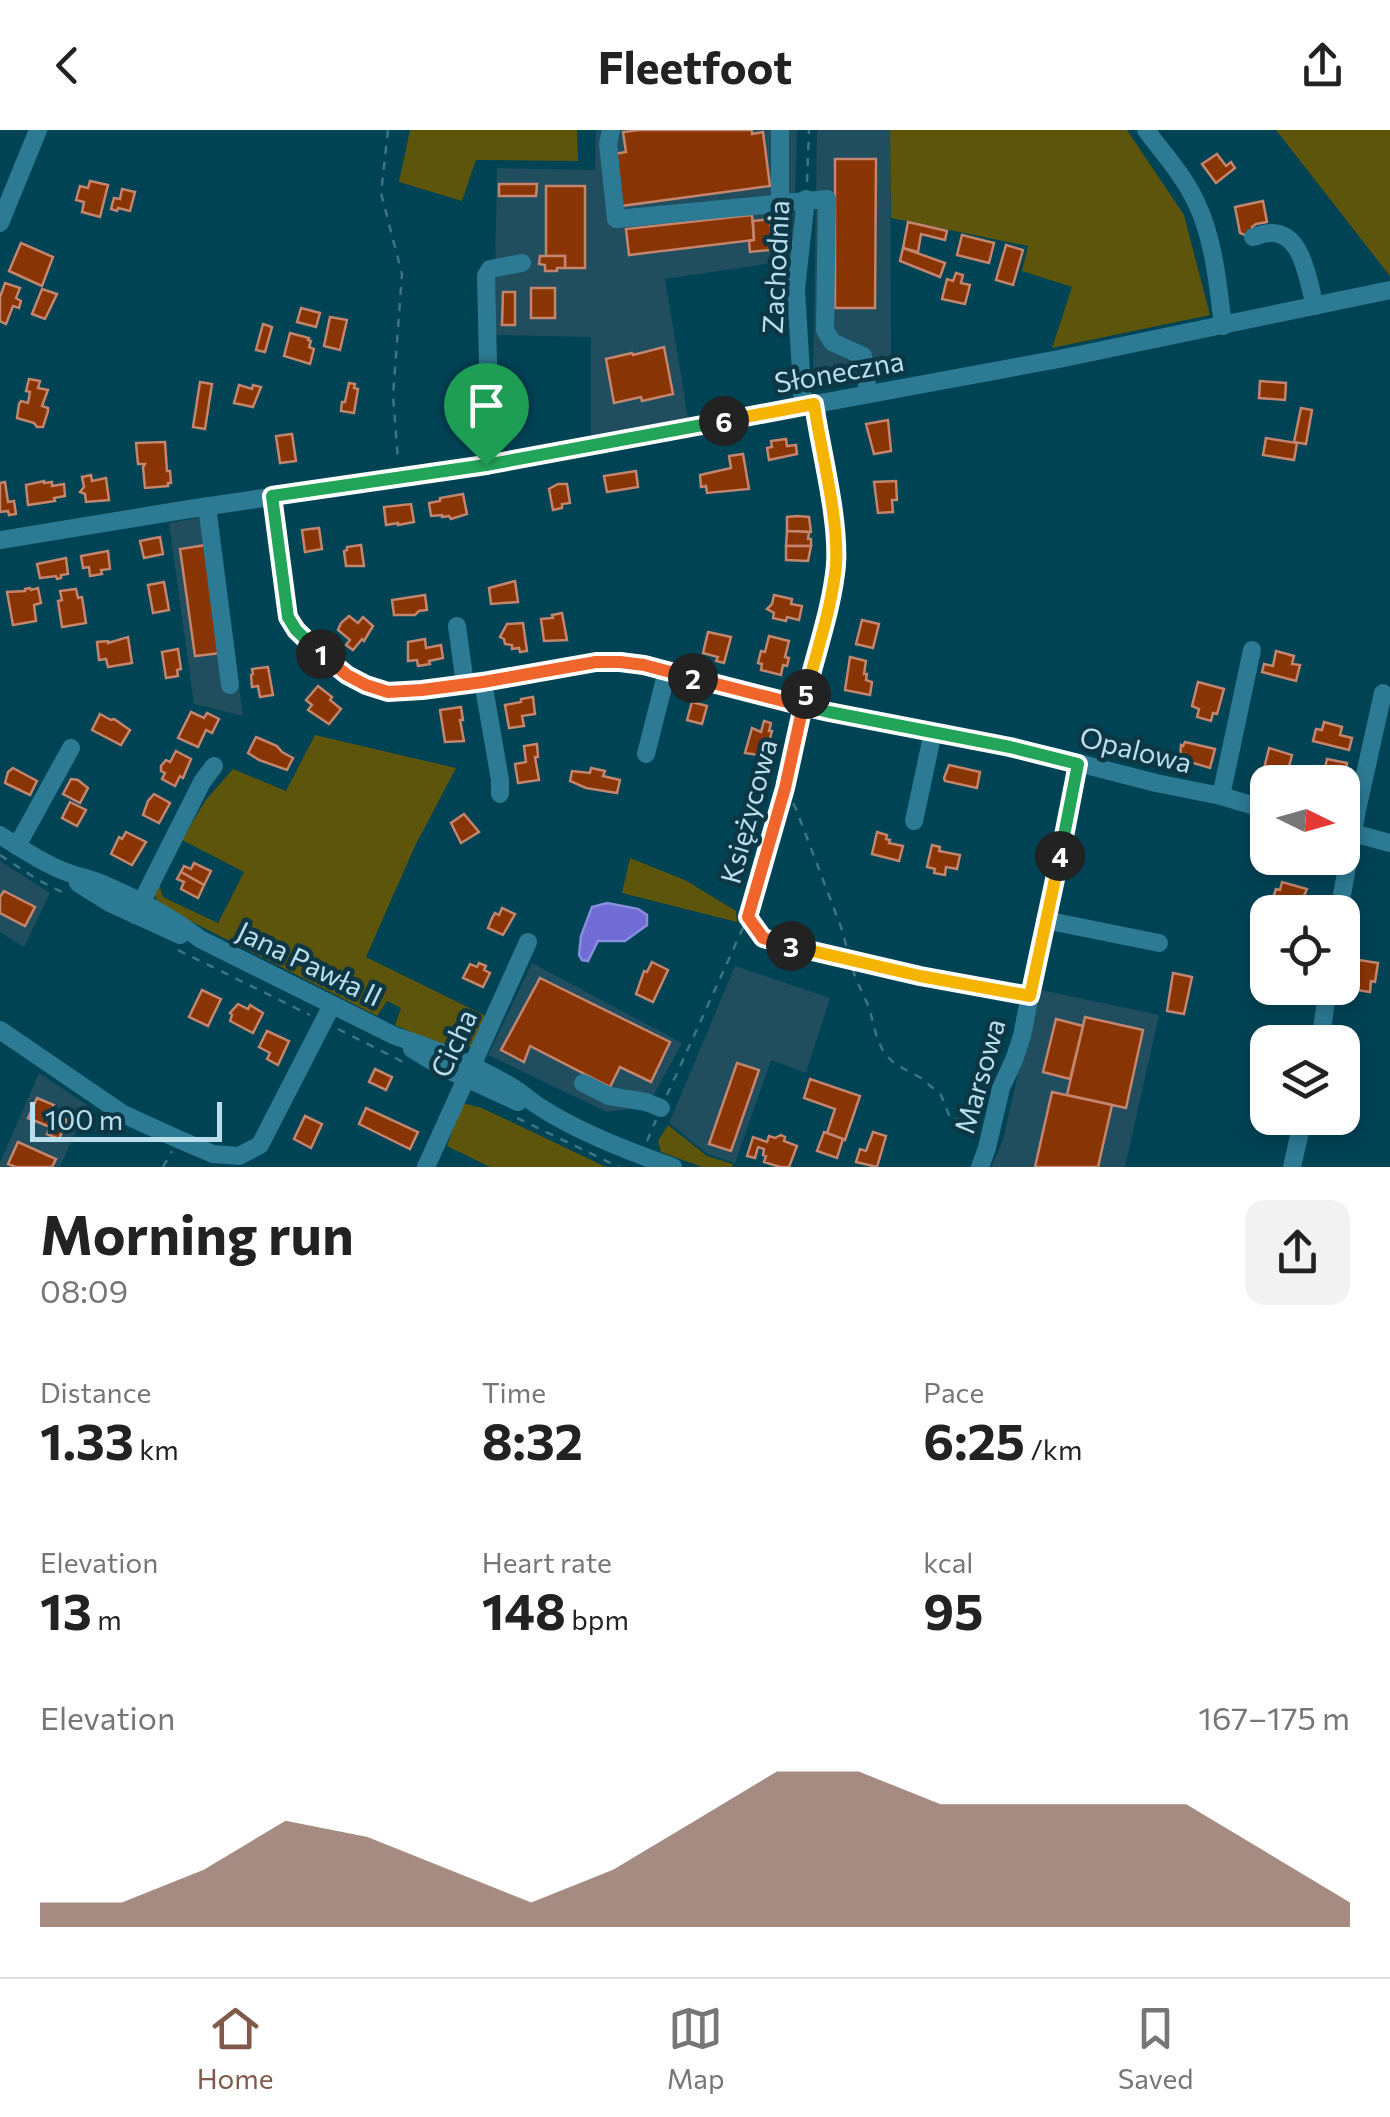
<!DOCTYPE html>
<meta charset="utf-8">
<style>
:root{--surface:#fff;--page:#f2f2f2;--text:#222;--muted:#767676;--line:#e0e0e0;--accent:#805b4c}
body{margin:0;font-family:Commissioner,sans-serif;background:var(--page);color:var(--text);height:100vh;display:flex;flex-direction:column;font-size:38px;white-space:nowrap}
*{box-sizing:border-box;margin:0}
p{font-size:32px;color:var(--muted)}
.icon{flex:none;width:55px;height:55px;fill:none;stroke:currentColor;stroke-width:2;stroke-linecap:round;stroke-linejoin:round}
.map{position:relative;height:1037px;overflow:hidden}
.sheet{display:flex;flex-direction:column;background:var(--surface);flex:1}
.sheet>*{flex:none}
.needle{width:65px;rotate:95deg}
.buttons{position:absolute;left:1250px;top:635px;display:grid;gap:20px}
.buttons a{display:grid;place-items:center;width:110px;height:110px;border-radius:20px;background:var(--surface);box-shadow:0 5px 15px #0003;font-size:50px}
.scale{position:absolute;left:30px;bottom:25px;width:192px;box-sizing:border-box;padding-left:10px;border:5px solid #bbdeec;border-top:0;font-size:28px;line-height:35px;white-space:nowrap;color:#bbdeec;-webkit-text-stroke:8px #0d3744;paint-order:stroke}
.pin{position:absolute;display:grid;place-items:center;width:85px;height:85px;color:#fff;margin:-102px -42px;border-radius:50% 50% 50% 0;rotate:-45deg;box-shadow:0 0 10px #0007}
.pin .icon{rotate:45deg}
.km{position:absolute;width:50px;height:50px;margin:-25px;border-radius:50%;background:#222;color:#fff;font-size:28px;line-height:50px;text-align:center}
.round{display:grid;place-items:center;flex:none;width:105px;height:105px;border-radius:20px;background:var(--page)}
.summary{display:flex;align-items:center;justify-content:space-between;height:170px;padding:0 40px}
h1{font-size:55px;font-weight:700;line-height:75px}
.figures{display:grid;grid-template-columns:repeat(3,1fr);gap:15px;height:170px;padding:10px 40px}
.figures div{display:grid;align-content:center}
.figures b{font-size:50px;font-weight:700}
.figures small{font-size:28px;font-weight:400}
.figures p{font-size:28px}
.chart{height:280px;padding:20px 40px}
.chart p{display:flex;justify-content:space-between}
.chart svg{width:100%;height:180px;margin-top:10px;fill:var(--accent);opacity:.7}
header{display:flex;justify-content:space-between;align-items:center;height:130px;padding:0 40px;background:var(--surface);font-size:45px;font-weight:700}
.menu{display:flex;justify-content:space-around;align-items:center;height:140px;border-top:2px solid var(--line);background:var(--surface);font-size:28px;color:var(--muted)}
.menu a{display:grid;justify-items:center;gap:5px}
.menu .on{color:var(--accent)}
.map>svg:first-child{display:block}
.built{fill:#204e5e}
.green{fill:#5d550b}
.water{fill:#716bd6;stroke:#878edd;stroke-width:2.5}
.building{fill:#893405;stroke:#c3856d;stroke-width:2.5}
.lines{fill:none;stroke-linecap:round;stroke-linejoin:round}
.path{stroke:#3c7585;stroke-width:2.5;stroke-dasharray:8 8;stroke-linecap:butt}
.minor{stroke:#2c7a93;stroke-width:18}
.split-1-casing{stroke:#fff;stroke-width:20}
.split-2-casing{stroke:#fff;stroke-width:20}
.split-3-casing{stroke:#fff;stroke-width:20}
.split-4-casing{stroke:#fff;stroke-width:20}
.split-5-casing{stroke:#fff;stroke-width:20}
.split-6-casing{stroke:#fff;stroke-width:20}
.split-7-casing{stroke:#fff;stroke-width:20}
.split-1{stroke:#22a559;stroke-width:12}
.split-2{stroke:#f0652b;stroke-width:12}
.split-3{stroke:#f0652b;stroke-width:12}
.split-4{stroke:#f5b400;stroke-width:12}
.split-5{stroke:#22a559;stroke-width:12}
.split-6{stroke:#f5b400;stroke-width:12}
.split-7{stroke:#22a559;stroke-width:12}
.labels{text-anchor:middle;dominant-baseline:central;stroke-width:9;stroke-linejoin:round;paint-order:stroke}
.street-label{font-size:28px;fill:#bbdeec;stroke:#0d3744}
</style>
<header><svg class="icon" aria-label="back" viewBox="0 0 24 24"><path d="M15 5l-7 7 7 7"/></svg>Fleetfoot<svg class="icon" aria-label="share" viewBox="0 0 24 24"><path d="M12 15V3M7 8l5-5 5 5M5 13v7h14v-7"/></svg></header>
<div class="map">
<svg width="1390" height="1037" viewBox="0 0 1390 1037">
<rect width="100%" height="100%" fill="#004355"/>
<g class="built">
<path d="M596 0H797L793 130 665 149 688 288 591 305V207L494 205 497 38 595 40Z"/>
<path d="M817 0H890L891 235 813 255Z"/>
<path d="M215 385 243 586 194 574 169 393Z"/>
<path d="M0 731 50 763 24 817 0 802Z"/>
<path d="M532 833 682 913 647 977 607 982 488 925Z"/>
<path d="M735 836 830 868 806 943 771 930 735 1033 708 1024 669 993Z"/>
<path d="M1037 859 1159 885 1125 1037H991L1003 1010Z"/>
<path d="M39 943 87 975 60 1037H0V1032Z"/>
</g>
<g class="green">
<path d="M410 0H577L578 31 476 30 462 71 399 52Z"/>
<path d="M890 0H1127L1184 85 1210 185 1052 218 1072 157 1022 141 1028 116 891 88Z"/>
<path d="M1276 0H1390V146Z"/>
<path d="M315 605 456 638 415 716 366 827 488 887 475 919 452 907 446 917 395 895 401 878 387 871 377 886 159 775 154 764 159 754 163 767 218 793 244 742 182 710 205 671 233 639 286 661Z"/>
<path d="M630 728 685 750 736 781 737 792 622 763Z"/>
<path d="M462 973 482 978 606 1037H490L447 1016Z"/>
<path d="M668 995 707 1026 733 1034 732 1037H702L661 1022 658 1011Z"/>
</g>
<path class="water" d="M607 773 638 779 647 785V795L625 811H598L588 831 582 830 579 825 581 806 592 777Z"/>
<g class="building">
<path d="M640 0H752V4L763 2 770 56 621 76 614 24 626 22 623 2Z"/>
<path d="M1217 24 1226 36 1231 32 1235 38 1216 53 1202 34Z"/>
<path d="M835 29H876L875 178H835Z"/>
<path d="M90 51 108 55 100 87 82 82 84 72 76 70 80 56 88 58Z"/>
<path d="M499 54H537L536 66H499Z"/>
<path d="M546 56H585V138H565V126H546Z"/>
<path d="M122 59 135 62 130 81 118 78 117 81 111 79 114 68 120 69Z"/>
<path d="M1263 71 1267 92 1256 94 1252 97 1253 101 1245 105 1240 103 1235 77Z"/>
<path d="M752 85 754 110 629 125 626 99Z"/>
<path d="M770 89 771 104 778 103 779 119 750 122 749 111 754 110 753 91Z"/>
<path d="M908 92 947 101 945 110 921 104 918 122 903 118Z"/>
<path d="M962 105 994 113 989 133 957 125Z"/>
<path d="M21 113 53 127 42 156 9 141Z"/>
<path d="M1006 115 1023 120 1013 155 996 150Z"/>
<path d="M903 118 945 133 940 147 900 131Z"/>
<path d="M540 126H565V138H557V141H545V135L539 134Z"/>
<path d="M956 143 963 145 961 153 970 155 965 174 942 169 947 149 953 151Z"/>
<path d="M5 153 20 158 16 168 21 171 19 178 13 176 6 194 0 191V167Z"/>
<rect x="531" y="158" width="24" height="30"/>
<path d="M42 159 57 164 45 189 32 184Z"/>
<path d="M503 162H515V195H502Z"/>
<path d="M301 178 320 183 316 197 297 192Z"/>
<path d="M330 187 347 190 340 220 324 216Z"/>
<path d="M263 194 272 197 265 222 256 220Z"/>
<path d="M290 203 309 208 308 210 311 211 309 217 314 219 310 234 284 226Z"/>
<path d="M664 217 673 264 642 271 641 267 614 273 606 229 632 223 633 225Z"/>
<path d="M29 249 40 251 38 258 48 260 42 276 48 278V281L43 297H37L34 293 17 288 19 274 21 271 28 273 30 262 26 261Z"/>
<path d="M1260 251 1286 253 1285 270 1259 268Z"/>
<path d="M200 252 212 254 205 299 193 297Z"/>
<path d="M349 253 355 254 354 258 358 259 354 283 341 281 342 272H345Z"/>
<path d="M239 255 252 259 253 255 261 257 253 277 234 273Z"/>
<path d="M1301 278 1312 280 1306 314 1294 312Z"/>
<path d="M888 290 891 321 874 324 866 294Z"/>
<path d="M292 304 296 331 280 333 276 306Z"/>
<path d="M1266 308 1297 313 1294 330 1263 325Z"/>
<path d="M786 309 787 316 796 315 797 324 769 330 767 318 772 317 771 311Z"/>
<path d="M165 312 167 341H170L171 353H168V356L145 358 143 337 145 334H138L136 313Z"/>
<path d="M743 324 749 359 707 363 706 356 701 357 700 345 731 338 729 326Z"/>
<path d="M636 341 638 357 607 362 604 346Z"/>
<path d="M91 345 92 351 106 348 109 370 86 372 85 364 80 362 84 357 82 347Z"/>
<path d="M44 351V353L52 352V356L64 354 65 366 54 368 55 371 28 375 26 355Z"/>
<path d="M896 351 897 370H892L893 382 878 383 874 352Z"/>
<path d="M5 352 8 372 14 371 16 384 9 385 8 381 0 382V353Z"/>
<path d="M558 354H567L570 373 562 374V378L553 380 549 359Z"/>
<path d="M463 364 467 384 451 389 449 386 442 387V385L431 386 429 373 440 371V368Z"/>
<path d="M411 374 414 392 398 395V393L386 395 384 377Z"/>
<path d="M797 386 809 387 811 402 787 401V387Z"/>
<path d="M319 398 322 419 305 422 302 400Z"/>
<path d="M787 401 811 402H809L808 409H811V416H786Z"/>
<path d="M160 407 163 424 144 428 140 411Z"/>
<path d="M206 415 221 523 195 526 180 419Z"/>
<path d="M361 415 364 436H346L344 421 347 420V417Z"/>
<path d="M786 416H811L808 431 786 430Z"/>
<path d="M108 421 110 439 101 440 102 444 90 446 89 437 83 438 81 426Z"/>
<path d="M66 428 68 444 61 445V448L57 449 56 446 40 448 37 434Z"/>
<path d="M515 451 518 472 491 474 489 458Z"/>
<path d="M164 452 169 480 153 483 148 455Z"/>
<path d="M30 458 31 460 38 458 41 473 34 475 36 491 13 495 7 462 25 461V459Z"/>
<path d="M76 459 78 468 82 467 86 493 62 497 58 471 62 470 60 461Z"/>
<path d="M425 465 427 480 419 481 415 485H394L392 470Z"/>
<path d="M774 465 792 469 791 474 802 476 799 490 787 487 786 491 773 488 774 483 767 479 772 474Z"/>
<path d="M562 483 567 510 544 511 541 489 553 488 552 485Z"/>
<path d="M349 486 358 493 363 487 373 496 364 511 362 509 353 520 346 515 350 510 338 500 341 493Z"/>
<path d="M862 490 879 494 873 518 856 514Z"/>
<path d="M523 493 527 521 520 522 519 518 512 519V515L505 514 504 509 500 507 507 494Z"/>
<path d="M708 502 731 507 724 533 716 531 718 527 703 523Z"/>
<path d="M769 506 789 511 785 527 789 528 787 536 783 535 781 545 761 540 762 534 758 533 761 521 765 522Z"/>
<path d="M128 507 132 533 108 537 106 529 99 530 97 512 108 511V513Z"/>
<path d="M425 509 426 518 441 515 443 528 429 531 430 534 418 536 417 530 408 531V512Z"/>
<path d="M178 519 181 539 177 540 178 546 166 548 162 522Z"/>
<path d="M1276 521 1294 526 1292 534 1300 535 1296 551 1262 542 1264 534 1273 536Z"/>
<path d="M850 527 866 531 864 544H867L866 550 872 552 870 565 845 560Z"/>
<path d="M268 537 273 565 260 567 258 556 252 557 251 545 253 544 252 539Z"/>
<path d="M1198 552 1224 559 1217 584 1213 583 1211 591 1197 587 1199 579 1192 576Z"/>
<path d="M318 556 332 567 330 570 341 579 329 594 308 580 312 575 306 570Z"/>
<path d="M533 567 535 584 522 586 524 596 509 598 505 575 521 572V569Z"/>
<path d="M692 572 707 576 702 594 687 590Z"/>
<path d="M461 577 463 590H460L464 611 445 612 440 580Z"/>
<path d="M191 582 204 588 207 583 219 589 212 603 206 600 198 617 178 608Z"/>
<path d="M100 584 111 590 114 589 130 600 121 615 92 600Z"/>
<path d="M764 591 771 593 769 601H772L765 626 745 623 752 598 761 602Z"/>
<path d="M1324 592 1342 597 1340 605 1352 608 1349 620 1313 611 1316 599 1322 600Z"/>
<path d="M256 607 277 616 282 622 293 628 287 640 259 630 248 623Z"/>
<path d="M1185 612 1215 619 1210 638 1180 629 1181 615 1183 616Z"/>
<path d="M537 614 538 627H535L539 650 518 653 515 634 526 632 524 616Z"/>
<path d="M1269 618 1292 625 1285 652 1262 647Z"/>
<path d="M176 621 191 629 183 648 180 646 175 656 162 649 165 643 161 641V636L166 630 170 632Z"/>
<path d="M1327 629 1347 633 1344 647 1337 646 1336 652H1315L1318 636 1325 638Z"/>
<path d="M949 635 980 642 977 658 945 651 944 648Z"/>
<path d="M13 638 37 651 30 665 5 653 8 642Z"/>
<path d="M591 638 605 641 603 646 620 650 617 663 586 658 570 651 572 641 590 643Z"/>
<path d="M71 649 78 650 88 658 80 673 63 664Z"/>
<path d="M154 664 170 673 159 693 143 685 148 671Z"/>
<path d="M70 672 86 680 77 696 62 688Z"/>
<path d="M464 684 479 702 461 713 451 693Z"/>
<path d="M126 702 146 712 132 735 111 724 119 707 122 709Z"/>
<path d="M877 702 887 705 886 709 890 710 889 713 903 716 899 731 872 724Z"/>
<path d="M932 715 940 717 939 721 960 725 957 739 946 737 945 745 934 743 935 739 927 737Z"/>
<path d="M194 733 211 741 204 755 181 742 184 736 191 739Z"/>
<path d="M181 742 204 755 198 768 181 759 184 752 177 749Z"/>
<path d="M1282 752 1307 759 1300 775 1273 768 1276 759 1280 760Z"/>
<path d="M4 761 35 777 25 796 0 783V767Z"/>
<path d="M502 778 515 784 503 805 488 798 492 788 495 783 499 785Z"/>
<path d="M1359 830 1378 833 1375 852 1371 851 1370 862 1357 860Z"/>
<path d="M652 832 668 840 653 872 636 864 644 841 647 842Z"/>
<path d="M479 833 486 836 484 840 490 843 483 857 463 848 470 834 477 837Z"/>
<path d="M1173 843 1192 847 1184 884 1167 881Z"/>
<path d="M540 848 670 912 651 952 620 937 610 957 530 916 524 932 501 920Z"/>
<path d="M202 860 221 869 208 896 189 887Z"/>
<path d="M238 874 248 879 250 875 263 883 253 903 230 891 232 885 230 883Z"/>
<path d="M1085 887 1143 900 1126 978 1067 965Z"/>
<path d="M1056 889 1083 896 1070 949 1043 942Z"/>
<path d="M267 901 289 911 278 935 267 929 270 923 259 917Z"/>
<path d="M737 933 759 940 731 1021 709 1014Z"/>
<path d="M375 939 392 947 386 960 369 952Z"/>
<path d="M810 949 860 966 845 1010 827 1003 835 979 804 968Z"/>
<path d="M1052 962 1112 975 1098 1037H1035Z"/>
<path d="M37 968 54 975 50 982 67 990 59 1009 47 1004 50 997 28 988Z"/>
<path d="M366 978 418 1002 410 1019 359 994Z"/>
<path d="M305 986 322 994 311 1018 294 1009Z"/>
<path d="M824 1002 843 1009 837 1028 817 1021Z"/>
<path d="M873 1002 886 1006 877 1037 856 1032 860 1019 866 1021Z"/>
<path d="M781 1005 785 1007 784 1011 797 1016 789 1037H780L764 1032 766 1026 763 1025 764 1019 758 1017 755 1028 747 1026 753 1007 767 1012 769 1006 775 1008Z"/>
<path d="M18 1012 56 1029 52 1037H16L8 1034Z"/>
</g>
<g class="lines">
<g class="path">
<path d="M388 0 381 63 402 144 393 266 398 330"/>
<path d="M807 52 809 0"/>
<path d="M786 659 796 679 841 797 855 847 869 877 877 908 884 923 895 934 921 948 941 965 951 990 977 989"/>
<path d="M0 725 38 750 68 765"/>
<path d="M749 787 763 809 920 846 1013 864"/>
<path d="M178 820 310 885"/>
<path d="M338 899 403 932"/>
<path d="M667 965 748 787 785 658 799 592"/>
<path d="M517 988 619 1037"/>
<path d="M647 1011 656 990"/>
<path d="M163 1037 172 1021"/>
</g>
<g class="minor">
<path d="M611 0 608 14 616 89 827 69 825 200 832 212 863 226 868 263"/>
<path d="M780 0V72"/>
<path d="M1146 0C1163 23 1184 46 1196 72 1214 109 1218 155 1223 196"/>
<path d="M0 93 38 0"/>
<path d="M1253 107C1258 106 1264 103 1270 103 1303 101 1308 152 1315 176"/>
<path d="M803 276 796 159 806 69"/>
<path d="M486 335 489 276 486 146 490 139 522 133"/>
<path d="M273 366 288 487 307 512 347 545 367 555 388 562 422 560 595 533 621 531 667 541 829 582 1055 627 1156 653 1221 666 1268 680"/>
<path d="M207 376 230 555"/>
<path d="M0 410 183 380 486 335 1059 229 1390 160"/>
<path d="M457 496 465 554"/>
<path d="M483 552 500 650V664"/>
<path d="M803 576C814 531 835 471 836 426 837 380 821 320 813 274"/>
<path d="M646 624 667 541"/>
<path d="M1221 666 1252 520"/>
<path d="M914 691 933 602"/>
<path d="M1342 700 1390 713"/>
<path d="M0 705C19 717 39 731 61 740 73 745 86 748 98 752 134 767 169 785 200 809L395 906C436 919 478 936 515 959 524 964 531 972 540 977 578 1002 630 1022 673 1037"/>
<path d="M17 716 71 618"/>
<path d="M78 753 110 773 180 805"/>
<path d="M1339 782 1357 680 1383 563"/>
<path d="M135 785 202 652 214 636"/>
<path d="M1045 790 1159 813"/>
<path d="M0 900 123 984 178 1009 213 1024 239 1026 260 1015 332 875"/>
<path d="M1320 912 1328 858"/>
<path d="M412 919 442 937 518 972"/>
<path d="M583 953 609 966 646 972 661 978"/>
<path d="M426 1037 528 812"/>
<path d="M980 1037 987 1018 1001 958 1014 930 1022 906 1038 823 1067 699 1078 634"/>
<path d="M1292 1037 1303 988"/>
</g>
</g>
<g class="lines">
<defs>
<path id="split-1" d="M321 524 296 500 288 487 272 366 486 335"/>
<path id="split-2" d="M321 524 347 545 366 555 388 562 422 560 483 552 596 532H620L644 535 693 548"/>
<path id="split-3" d="M693 548 803 576 785 658 748 787 763 808 791 816"/>
<path id="split-4" d="M791 816 920 846 1030 866 1060 726"/>
<path id="split-5" d="M806 564 803 576 829 582 1010 617 1078 634 1060 726"/>
<path id="split-6" d="M724 291 814 274C821 322 839 388 836 435 832 478 816 522 806 564"/>
<path id="split-7" d="M486 335 724 291"/>
</defs>
<use href="#split-1" class="split-1-casing"/>
<use href="#split-2" class="split-2-casing"/>
<use href="#split-3" class="split-3-casing"/>
<use href="#split-4" class="split-4-casing"/>
<use href="#split-5" class="split-5-casing"/>
<use href="#split-6" class="split-6-casing"/>
<use href="#split-7" class="split-7-casing"/>
<use href="#split-1" class="split-1"/>
<use href="#split-2" class="split-2"/>
<use href="#split-3" class="split-3"/>
<use href="#split-4" class="split-4"/>
<use href="#split-5" class="split-5"/>
<use href="#split-6" class="split-6"/>
<use href="#split-7" class="split-7"/>
</g>
<g class="labels">
<g class="street-label">
<text transform="translate(775 137) rotate(-87)">Zachodnia</text>
<text transform="translate(839 241) rotate(-10)">Słoneczna</text>
<text transform="translate(1136 619) rotate(14)">Opalowa</text>
<text transform="translate(748 681) rotate(-75)">Księżycowa</text>
<text transform="translate(310 833) rotate(26)">Jana Pawła II</text>
<text transform="translate(453 913) rotate(-65)">Cicha</text>
<text transform="translate(979 946) rotate(-74)">Marsowa</text>
</g>
</g>
</svg>
<div class="buttons">
<a><svg class="needle" viewBox="-14 -14 28 28"><path d="M0-13l5 13h-10z" fill="#e53935"/><path d="M0 13l5-13h-10z" fill="#767676"/></svg></a>
<a><svg class="icon" aria-label="locate" viewBox="0 0 24 24"><circle cx="12" cy="12" r="6"/><path d="M12 2v4M12 18v4M2 12h4M18 12h4"/></svg></a>
<a><svg class="icon" aria-label="layers" viewBox="0 0 24 24"><path d="M12 4l9 5-9 5-9-5zM3 14l9 5 9-5"/></svg></a>
</div>
<div class="scale">100 m</div>
<div class="pin" style="left:486px;top:335px;background:#1e9e55"><svg class="icon" aria-label="arrive" viewBox="0 0 24 24"><path d="M6 21V4h12l-3 4 3 4H6"/></svg></div>
<b class="km" style="left:321px;top:524px">1</b>
<b class="km" style="left:693px;top:548px">2</b>
<b class="km" style="left:791px;top:816px">3</b>
<b class="km" style="left:1060px;top:726px">4</b>
<b class="km" style="left:806px;top:564px">5</b>
<b class="km" style="left:724px;top:291px">6</b>
</div>
<section class="sheet">
<div class="summary"><div><h1>Morning run</h1><p>08:09</p></div><a class="round"><svg class="icon" aria-label="share" viewBox="0 0 24 24"><path d="M12 15V3M7 8l5-5 5 5M5 13v7h14v-7"/></svg></a></div>
<div class="figures">
<div><p>Distance</p><b>1.33<small> km</small></b></div>
<div><p>Time</p><b>8:32</b></div>
<div><p>Pace</p><b>6:25<small> /km</small></b></div>
</div>
<div class="figures">
<div><p>Elevation</p><b>13<small> m</small></b></div>
<div><p>Heart rate</p><b>148<small> bpm</small></b></div>
<div><p>kcal</p><b>95</b></div>
</div>
<div class="chart"><p><span>Elevation</span>167–175 m</p>
<svg viewBox="0 0 160 44" preserveAspectRatio="none"><path d="M0 44V38L10 38L20 30L30 18L40 22L50 30L60 38L70 30L80 18L90 6L100 6L110 14L120 14L130 14L140 14L150 26L160 38V44z"/></svg>
</div>
</section>
<nav class="menu">
<a class="on"><svg class="icon" aria-label="home" viewBox="0 0 24 24"><path d="M3 11l9-7 9 7M6 9v11h12V9"/></svg>Home</a>
<a><svg class="icon" aria-label="map" viewBox="0 0 24 24"><path d="M3 6l6-2 6 2 6-2v14l-6 2-6-2-6 2zM9 4v14M15 6v14"/></svg>Map</a>
<a><svg class="icon" aria-label="saved" viewBox="0 0 24 24"><path d="M7 4h10v16l-5-4-5 4z"/></svg>Saved</a>
</nav>
